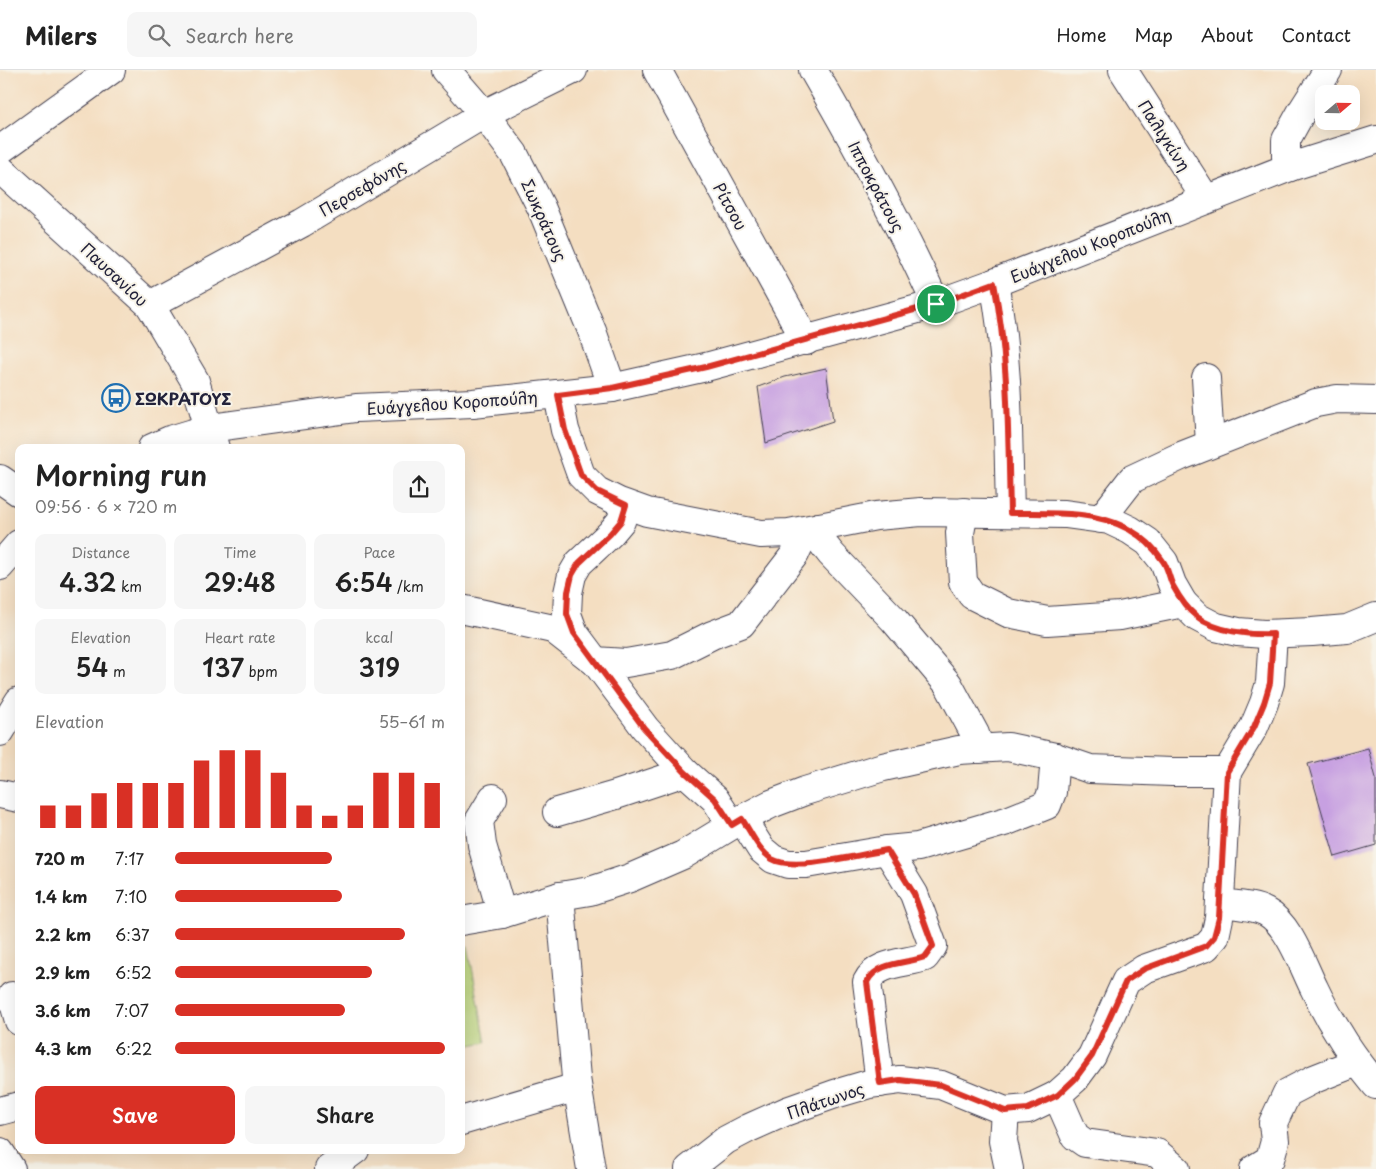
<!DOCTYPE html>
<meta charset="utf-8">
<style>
:root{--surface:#fff;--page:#f6f6f6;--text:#222;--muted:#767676;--line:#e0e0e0;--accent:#d93025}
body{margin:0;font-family:"Playpen Sans",sans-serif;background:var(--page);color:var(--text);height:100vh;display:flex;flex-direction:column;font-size:19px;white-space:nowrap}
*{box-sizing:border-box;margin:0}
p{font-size:16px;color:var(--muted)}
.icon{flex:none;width:28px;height:28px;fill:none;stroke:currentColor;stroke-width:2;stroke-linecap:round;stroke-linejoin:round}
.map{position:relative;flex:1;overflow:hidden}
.side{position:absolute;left:15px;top:374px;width:450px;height:710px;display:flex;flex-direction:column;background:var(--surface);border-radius:10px;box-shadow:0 5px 20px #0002}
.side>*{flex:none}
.needle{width:32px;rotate:70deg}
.buttons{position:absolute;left:1315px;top:15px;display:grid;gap:10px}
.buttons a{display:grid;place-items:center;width:45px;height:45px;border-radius:10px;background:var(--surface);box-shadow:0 5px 20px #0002;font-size:25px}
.pin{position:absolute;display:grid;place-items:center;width:42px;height:42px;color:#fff;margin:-21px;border:2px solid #fff;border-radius:50%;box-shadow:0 1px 5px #0007}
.round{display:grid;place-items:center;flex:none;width:52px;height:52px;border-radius:10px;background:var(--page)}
.overview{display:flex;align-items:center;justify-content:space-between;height:85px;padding:0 20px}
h1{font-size:28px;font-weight:600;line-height:38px}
.figures{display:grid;grid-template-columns:repeat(3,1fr);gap:8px;height:85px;padding:5px 20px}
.figures div{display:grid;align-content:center;border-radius:10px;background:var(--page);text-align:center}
.figures b{font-size:25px;font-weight:600}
.figures small{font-size:14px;font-weight:400}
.figures p{font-size:14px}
.chart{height:140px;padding:10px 20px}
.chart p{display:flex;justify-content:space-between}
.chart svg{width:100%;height:90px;margin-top:5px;stroke:var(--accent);stroke-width:6}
.cta{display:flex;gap:10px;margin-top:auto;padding:10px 20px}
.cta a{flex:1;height:58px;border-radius:10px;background:var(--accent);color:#fff;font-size:20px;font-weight:600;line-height:58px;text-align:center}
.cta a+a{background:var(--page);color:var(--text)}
ul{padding:0 20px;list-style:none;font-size:16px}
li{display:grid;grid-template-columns:80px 60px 1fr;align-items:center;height:38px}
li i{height:12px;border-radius:6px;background:var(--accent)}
header{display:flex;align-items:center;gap:30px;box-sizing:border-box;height:70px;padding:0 25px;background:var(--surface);border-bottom:1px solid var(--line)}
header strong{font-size:24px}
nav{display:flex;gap:28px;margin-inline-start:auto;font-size:18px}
.search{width:350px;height:45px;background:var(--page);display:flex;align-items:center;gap:12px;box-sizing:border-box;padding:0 18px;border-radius:10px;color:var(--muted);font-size:19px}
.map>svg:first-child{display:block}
.green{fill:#b6d076;stroke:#6c7958}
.building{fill:#c7a0e1}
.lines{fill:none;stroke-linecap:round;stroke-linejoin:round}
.minor-casing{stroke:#423e4f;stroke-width:30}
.minor{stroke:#fff;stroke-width:28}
.route-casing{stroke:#fff;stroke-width:10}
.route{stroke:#d93025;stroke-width:6}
.labels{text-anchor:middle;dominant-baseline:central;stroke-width:4;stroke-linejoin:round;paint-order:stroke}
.street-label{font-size:16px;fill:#22223b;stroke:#f7f3e8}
.poi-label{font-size:16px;font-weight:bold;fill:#22223b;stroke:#f7f3e8;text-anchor:start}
</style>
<header>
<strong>Milers</strong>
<div class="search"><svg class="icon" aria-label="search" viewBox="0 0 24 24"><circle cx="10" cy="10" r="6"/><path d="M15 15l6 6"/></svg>Search here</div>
<nav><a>Home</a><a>Map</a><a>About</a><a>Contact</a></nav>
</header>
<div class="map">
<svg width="1376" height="1099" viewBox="0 0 1376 1099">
<rect width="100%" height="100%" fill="#f7f3e8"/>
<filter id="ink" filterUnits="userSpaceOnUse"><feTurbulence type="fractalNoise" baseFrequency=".02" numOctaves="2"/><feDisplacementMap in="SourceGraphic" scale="10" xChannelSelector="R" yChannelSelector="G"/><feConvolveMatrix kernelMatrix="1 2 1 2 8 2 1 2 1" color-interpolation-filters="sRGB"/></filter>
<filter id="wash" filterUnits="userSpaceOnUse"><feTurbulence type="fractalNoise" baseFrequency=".0096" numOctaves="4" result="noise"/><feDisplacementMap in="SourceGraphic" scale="20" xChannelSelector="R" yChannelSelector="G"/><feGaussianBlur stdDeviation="1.12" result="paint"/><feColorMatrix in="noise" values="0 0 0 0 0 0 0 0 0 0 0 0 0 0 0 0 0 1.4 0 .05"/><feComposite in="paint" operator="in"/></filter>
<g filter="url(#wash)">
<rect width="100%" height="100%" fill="#f4dec1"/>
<path class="green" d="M461 876H468L486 972 461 977Z"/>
<g id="blocks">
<g class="building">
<path d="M826 298 833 351 766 373 758 317 785 307Z"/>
<path d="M1368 678 1376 708V775L1335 787 1308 694Z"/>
</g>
</g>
</g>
<g filter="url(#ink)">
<use href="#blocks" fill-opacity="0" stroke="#423e4f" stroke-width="1"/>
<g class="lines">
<defs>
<g id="minor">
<path d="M446 0 484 44 514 84 541 137 592 261 612 318"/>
<path d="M657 0 806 271"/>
<path d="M813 0C857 76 900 154 936 234"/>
<path d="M1123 0 1206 129"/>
<path d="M0 80 111 0"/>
<path d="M1290 97 1286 87V70L1302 41 1328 0"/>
<path d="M0 99 150 235 195 311 215 378"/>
<path d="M994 213C1009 289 1008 366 1010 443"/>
<path d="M150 235 302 153 484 44 573 0"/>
<path d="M1206 308 1210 374"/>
<path d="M558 325 565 360 581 405 597 421 619 432 647 442 761 464 789 463 876 446 921 442 1065 444 1109 450 1130 460 1148 472 1164 492 1172 514 1183 533 1197 547 1216 557 1238 562 1264 564 1312 562 1347 559 1376 547"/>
<path d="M152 378 170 370 210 358 356 338 473 333 612 318 706 297 936 234 994 213 1290 97 1376 70"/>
<path d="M0 409 19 422"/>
<path d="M626 435 621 451 610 464 579 493 572 505 568 523 567 544 574 563 645 658 685 702 715 729 732 755"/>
<path d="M964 442 960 463 963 512 972 525 1008 543 1047 551 1120 546 1183 533"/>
<path d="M1101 449 1132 409 1181 386 1316 333 1337 329 1376 330"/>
<path d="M819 457 820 470 831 484 894 550 948 614 975 664 980 679"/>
<path d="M0 496 19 474"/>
<path d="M461 539 553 559 594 591 626 593 672 585 712 565 741 554 795 484 806 460"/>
<path d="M0 662 19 631"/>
<path d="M0 724 19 728"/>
<path d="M493 728 479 751 482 775 502 844"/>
<path d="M557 742 616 725 685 702"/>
<path d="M742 749 761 779 773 789 788 794H806L887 780 918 777 1007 751 1047 735 1052 722 1055 687"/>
<path d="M560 826 576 1008 591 1099"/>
<path d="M1220 833C1234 835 1253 835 1266 842 1289 854 1303 896 1314 918 1321 933 1329 948 1338 962 1349 981 1362 998 1376 1015"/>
<path d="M461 851 502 844 560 826 590 821 630 808 683 785 742 749 771 734 805 721 883 697 959 680 1008 677 1055 687 1090 699 1172 702H1227"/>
<path d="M12 926 19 951"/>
<path d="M880 1013 867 912C877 891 906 894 925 887L933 876 914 824 887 780"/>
<path d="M1057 1025 1075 1066 1085 1073 1157 1083 1176 1099"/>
<path d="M0 1041 19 1036"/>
<path d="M1005 1041 1003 1071 1009 1099"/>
<path d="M461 1051 577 1017"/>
<path d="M0 1082 11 1099"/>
<path d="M329 1099 355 1080"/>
<path d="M689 1099 726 1070 749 1058 787 1041 835 1024 869 1014 900 1010 941 1015 1005 1041 1028 1039 1057 1025 1075 1009 1092 986 1126 911 1144 899 1206 877 1215 867 1219 848 1227 702 1254 657 1264 633 1270 613 1273 564"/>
<path d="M1254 1099 1270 1089 1275 1071 1273 1053 1287 1023 1314 1009 1357 992"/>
</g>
</defs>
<use href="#minor" class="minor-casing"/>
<use href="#minor" class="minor"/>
</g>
</g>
<g class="lines" filter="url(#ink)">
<defs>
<path id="route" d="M994 213C1009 289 1008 366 1010 443 1048 443 1096 440 1130 460 1143 467 1155 479 1163 491 1168 498 1169 508 1173 516 1179 527 1186 538 1196 546 1216 562 1249 565 1273 564L1270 613 1264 633 1254 657 1227 702 1219 848 1214 867 1206 876 1144 899 1126 911 1092 986 1075 1009 1058 1025 1028 1039 1005 1041 941 1015 900 1010 880 1013 867 912C878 891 906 894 925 887L933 876 914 824 887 780C861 784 794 802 772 789 758 780 751 762 742 749L732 755 715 729 685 702 644 658 574 563 567 544 568 522 572 505 579 493 610 464 621 451 626 435 597 421 581 405 565 360 558 325 612 318 706 297 936 234Z"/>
</defs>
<use href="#route" class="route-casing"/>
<use href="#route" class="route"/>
</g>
<defs>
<symbol id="bus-ring" viewBox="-11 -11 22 22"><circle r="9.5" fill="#f7f3e8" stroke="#1f6fb2" stroke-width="1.5"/><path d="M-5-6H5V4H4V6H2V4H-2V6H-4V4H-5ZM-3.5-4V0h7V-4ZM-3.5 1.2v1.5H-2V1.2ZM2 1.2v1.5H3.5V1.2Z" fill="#1f6fb2"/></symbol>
</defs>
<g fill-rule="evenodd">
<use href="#bus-ring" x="100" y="312" width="32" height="32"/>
</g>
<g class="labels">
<g class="street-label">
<text transform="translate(1165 65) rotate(57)">Παλιγκίνη</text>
<text transform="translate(877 116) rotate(62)">Ιπποκράτους</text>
<text transform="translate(362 117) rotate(-30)">Περσεφόνης</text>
<text transform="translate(731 136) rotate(61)">Ρίτσου</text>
<text transform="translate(545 150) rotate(66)">Σωκράτους</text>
<text transform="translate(1090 175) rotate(-22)">Ευάγγελου Κοροπούλη</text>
<text transform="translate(115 204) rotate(43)">Παυσανίου</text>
<text transform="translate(452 332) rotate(-4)">Ευάγγελου Κοροπούλη</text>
<text transform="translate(825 1030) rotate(-19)">Πλάτωνος</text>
</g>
<g class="poi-label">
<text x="135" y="328">ΣΩΚΡΑΤΟΥΣ</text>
</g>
</g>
</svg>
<div class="buttons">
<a><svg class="needle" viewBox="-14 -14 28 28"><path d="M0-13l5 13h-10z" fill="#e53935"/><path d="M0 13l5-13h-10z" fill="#767676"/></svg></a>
</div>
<div class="pin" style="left:936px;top:234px;background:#1e9e55"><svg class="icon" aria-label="arrive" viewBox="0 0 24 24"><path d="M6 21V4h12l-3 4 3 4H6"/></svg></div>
<section class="side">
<div class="overview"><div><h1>Morning run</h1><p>09:56 · 6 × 720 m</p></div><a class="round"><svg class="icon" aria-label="share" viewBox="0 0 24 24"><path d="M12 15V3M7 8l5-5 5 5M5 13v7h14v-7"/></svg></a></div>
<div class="figures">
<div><p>Distance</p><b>4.32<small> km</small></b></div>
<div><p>Time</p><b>29:48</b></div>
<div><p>Pace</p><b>6:54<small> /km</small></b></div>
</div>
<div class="figures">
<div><p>Elevation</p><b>54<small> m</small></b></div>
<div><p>Heart rate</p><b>137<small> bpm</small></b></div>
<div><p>kcal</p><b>319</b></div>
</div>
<div class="chart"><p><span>Elevation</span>55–61 m</p>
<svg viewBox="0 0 160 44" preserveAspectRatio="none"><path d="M5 44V33M15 44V33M25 44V27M35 44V22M45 44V22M55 44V22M65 44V11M75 44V6M85 44V6M95 44V17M105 44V33M115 44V38M125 44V33M135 44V17M145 44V17M155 44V22"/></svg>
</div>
<ul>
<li><b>720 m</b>7:17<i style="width:58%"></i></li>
<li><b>1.4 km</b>7:10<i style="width:62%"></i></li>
<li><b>2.2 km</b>6:37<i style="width:85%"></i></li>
<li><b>2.9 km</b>6:52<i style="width:73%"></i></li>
<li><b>3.6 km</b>7:07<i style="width:63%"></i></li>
<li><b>4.3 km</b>6:22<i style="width:100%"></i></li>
</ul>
<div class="cta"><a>Save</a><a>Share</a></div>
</section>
</div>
